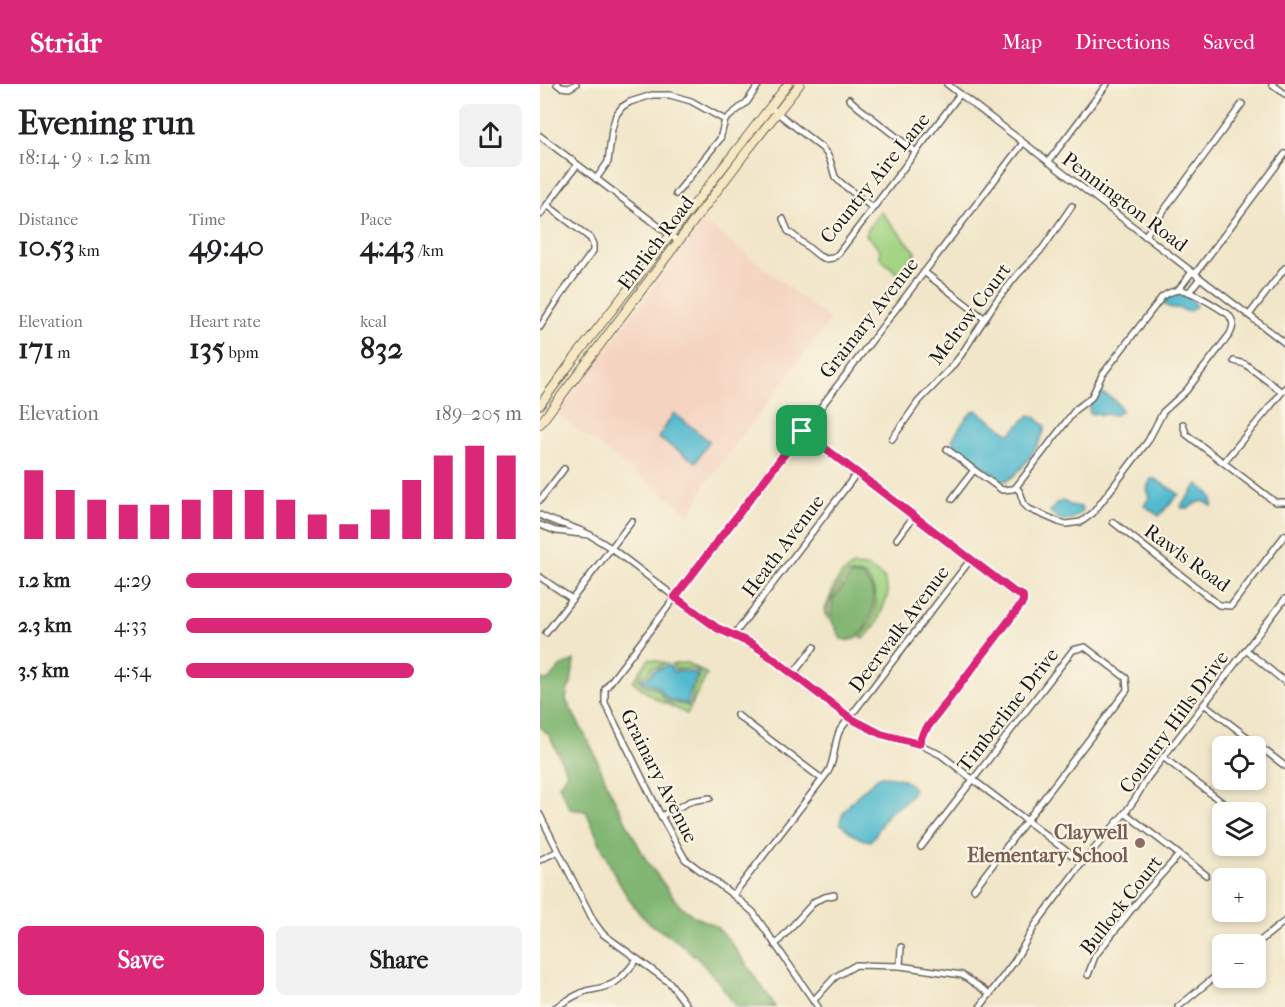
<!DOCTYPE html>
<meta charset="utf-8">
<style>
:root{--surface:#fff;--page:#f2f2f2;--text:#202124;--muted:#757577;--accent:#db2777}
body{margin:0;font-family:"IM FELL French Canon",serif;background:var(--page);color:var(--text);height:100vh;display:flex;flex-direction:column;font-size:22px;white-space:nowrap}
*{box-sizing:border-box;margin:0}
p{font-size:20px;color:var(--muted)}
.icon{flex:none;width:33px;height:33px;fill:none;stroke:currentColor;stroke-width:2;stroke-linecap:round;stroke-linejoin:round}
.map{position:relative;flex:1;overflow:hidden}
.side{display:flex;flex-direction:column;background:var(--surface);width:540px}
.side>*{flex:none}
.tools{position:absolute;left:672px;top:652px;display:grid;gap:12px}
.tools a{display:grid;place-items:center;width:54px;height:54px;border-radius:9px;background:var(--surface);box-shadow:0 3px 9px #0003;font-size:30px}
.pin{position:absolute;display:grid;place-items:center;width:51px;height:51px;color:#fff;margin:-26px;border-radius:12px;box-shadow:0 3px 9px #0006}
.round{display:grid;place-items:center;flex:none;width:63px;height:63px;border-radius:9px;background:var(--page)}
.headline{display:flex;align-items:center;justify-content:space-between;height:102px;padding:0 18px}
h1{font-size:33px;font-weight:800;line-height:45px}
.figures{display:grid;grid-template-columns:repeat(3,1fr);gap:9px;height:102px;padding:6px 18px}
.figures div{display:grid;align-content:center}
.figures b{font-size:30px;font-weight:800}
.figures small{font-size:16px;font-weight:400}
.figures p{font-size:16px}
.chart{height:168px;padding:12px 18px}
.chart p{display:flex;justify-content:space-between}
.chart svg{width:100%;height:108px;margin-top:6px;stroke:var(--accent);stroke-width:6}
.primary-button{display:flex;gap:12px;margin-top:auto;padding:12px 18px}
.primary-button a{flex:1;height:69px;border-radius:9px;background:var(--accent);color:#fff;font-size:24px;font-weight:800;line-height:69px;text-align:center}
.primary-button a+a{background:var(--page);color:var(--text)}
ul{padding:0 18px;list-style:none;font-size:20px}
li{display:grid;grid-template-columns:96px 72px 1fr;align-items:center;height:45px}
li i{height:15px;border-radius:8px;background:var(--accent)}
header{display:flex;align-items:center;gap:36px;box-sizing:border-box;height:84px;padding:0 30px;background:var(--accent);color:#fff}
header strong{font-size:28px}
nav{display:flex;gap:33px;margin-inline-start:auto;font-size:21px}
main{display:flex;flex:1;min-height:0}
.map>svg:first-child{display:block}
.built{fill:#f4d3c0}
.green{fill:#a2d484;stroke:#5f7850;stroke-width:1.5}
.forest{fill:#81b672;stroke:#4e6947;stroke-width:1.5}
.water{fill:#51bacf;stroke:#366b76;stroke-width:1.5}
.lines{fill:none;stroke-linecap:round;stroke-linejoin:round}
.street-casing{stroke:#676359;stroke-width:8}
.secondary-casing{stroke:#676359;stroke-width:10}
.street{stroke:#fff;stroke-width:5}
.secondary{stroke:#f7e8c3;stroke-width:8}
.route-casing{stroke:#fff;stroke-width:12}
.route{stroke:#db2777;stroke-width:8}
.education-dot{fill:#8d6e63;stroke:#fcf5e5;stroke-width:2}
.labels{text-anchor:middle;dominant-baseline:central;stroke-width:4.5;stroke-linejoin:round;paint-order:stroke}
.street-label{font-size:20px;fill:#1c1c1c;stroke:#fcf5e5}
.education-label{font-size:20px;font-weight:bold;fill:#785e54;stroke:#fcf5e5;text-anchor:end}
</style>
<header>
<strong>Stridr</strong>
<nav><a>Map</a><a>Directions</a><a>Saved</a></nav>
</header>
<main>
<section class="side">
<div class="headline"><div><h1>Evening run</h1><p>18:14 · 9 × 1.2 km</p></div><a class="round"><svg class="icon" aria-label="share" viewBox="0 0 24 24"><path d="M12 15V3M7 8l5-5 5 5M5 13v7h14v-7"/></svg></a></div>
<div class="figures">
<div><p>Distance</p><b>10.53<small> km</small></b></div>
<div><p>Time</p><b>49:40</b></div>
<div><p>Pace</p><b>4:43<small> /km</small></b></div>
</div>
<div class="figures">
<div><p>Elevation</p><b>171<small> m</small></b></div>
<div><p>Heart rate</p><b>135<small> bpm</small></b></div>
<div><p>kcal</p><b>832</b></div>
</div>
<div class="chart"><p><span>Elevation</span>189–205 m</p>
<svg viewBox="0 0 160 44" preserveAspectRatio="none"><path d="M5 44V16M15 44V24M25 44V28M35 44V30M45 44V30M55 44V28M65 44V24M75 44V24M85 44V28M95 44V34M105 44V38M115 44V32M125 44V20M135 44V10M145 44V6M155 44V10"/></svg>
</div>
<ul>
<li><b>1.2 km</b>4:29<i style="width:97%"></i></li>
<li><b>2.3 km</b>4:33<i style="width:91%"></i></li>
<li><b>3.5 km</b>4:54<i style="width:68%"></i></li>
</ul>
<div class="primary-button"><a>Save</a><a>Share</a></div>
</section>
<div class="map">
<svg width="745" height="923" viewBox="0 0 745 923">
<rect width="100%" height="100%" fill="#fcf5e5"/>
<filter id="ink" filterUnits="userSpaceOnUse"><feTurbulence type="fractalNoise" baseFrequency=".0167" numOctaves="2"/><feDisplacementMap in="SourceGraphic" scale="12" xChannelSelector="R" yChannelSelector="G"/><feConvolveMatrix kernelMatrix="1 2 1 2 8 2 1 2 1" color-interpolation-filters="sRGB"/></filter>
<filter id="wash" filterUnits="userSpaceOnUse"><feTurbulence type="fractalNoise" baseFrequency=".008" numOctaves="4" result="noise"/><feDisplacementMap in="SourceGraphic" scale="24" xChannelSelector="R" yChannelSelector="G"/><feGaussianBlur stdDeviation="1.35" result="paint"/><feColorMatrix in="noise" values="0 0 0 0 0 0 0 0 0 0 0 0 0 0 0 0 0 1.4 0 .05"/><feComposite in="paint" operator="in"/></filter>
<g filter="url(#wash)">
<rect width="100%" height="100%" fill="#f1e6c9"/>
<path class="built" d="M163 137 291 236 166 399 150 430 17 330Z"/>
<g class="green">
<path d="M340 127 376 168 359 191 340 174V165L325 150Z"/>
<path d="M313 482 328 483 344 494 348 510 337 539 324 555 321 553C338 534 342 511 325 491L308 490C298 504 285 517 288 536L285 526 294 503 301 491Z"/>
<path d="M109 575 126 579 123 580 119 583H112L108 590H100L99 596 105 601 117 605 127 618 150 622C153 616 152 609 154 602 157 596 160 596 160 589L155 585H135L132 580 147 579 167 590 147 630 111 612 93 597Z"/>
</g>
<g class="forest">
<path d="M311 491 323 492C327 498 332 502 333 509 336 523 327 552 311 556 308 557 305 555 301 555L290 533 293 515Z"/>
<path d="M34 576 31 599 27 608 26 616 53 666 70 707 106 776 139 821 154 832 174 841 189 856 230 914 235 923H196C180 898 161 875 137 857 126 849 112 843 103 833 78 806 61 761 46 727L30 725 19 701 27 689 10 652 0 643V595L8 597 20 583Z"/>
</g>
<g class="water">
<path d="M636 209C645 210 653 213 656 222 646 232 646 225 637 224 629 223 628 225 623 218L631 211Z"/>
<path d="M561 309C570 312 579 317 581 327 574 335 569 328 560 331L557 329 553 330 550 329C547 322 553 315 557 310Z"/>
<path d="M436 326 470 350 489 331 495 333 505 342C504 356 479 391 466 397L461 395 414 361 412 356C419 345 426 331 436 326Z"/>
<path d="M134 329 169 357 156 378 118 354Z"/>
<path d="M611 395H615L639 410 619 432 604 421 610 413C606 406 607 402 611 395Z"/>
<path d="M658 400C665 406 675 412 672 422L664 417 656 419 649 424H642L641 422Z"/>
<path d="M523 417 530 421 541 423 542 426C538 433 528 439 519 435 516 433 513 430 510 428L517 419Z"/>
<path d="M127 581 130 582 133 587 155 588 157 589V593L152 601 148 620 128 616 118 603 105 598 101 595 102 593H109L114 586 120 585Z"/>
<path d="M340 692C352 692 367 694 374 705 370 713 366 719 358 723 353 726 349 727 346 732 340 740 338 750 330 757 317 755 309 748 300 739 302 722 327 703 340 692Z"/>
</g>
</g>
<g filter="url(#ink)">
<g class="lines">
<defs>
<g id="street">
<path d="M17 0 21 3 29 4 36 0"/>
<path d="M407 0 745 259"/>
<path d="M732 0 745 10"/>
<path d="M309 15 318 23 376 68"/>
<path d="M230 23 282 64 287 70 290 76 295 93 301 99 333 124"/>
<path d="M0 52 138 157"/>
<path d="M508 78 567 0"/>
<path d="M56 95 68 78 72 45 76 31 82 23 90 18 112 11H130L151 17 185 36"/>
<path d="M136 110 180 55 185 36 207 18 219 0"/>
<path d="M7 121 37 81"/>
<path d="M0 131 7 121 50 154 53 160V167L20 212 0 243"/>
<path d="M243 135 248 147 279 172 286 175 293 174 298 170 420 10"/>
<path d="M605 152 702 20"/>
<path d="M384 188 445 235"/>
<path d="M655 190 745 70"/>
<path d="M638 206 652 188"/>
<path d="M649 208 660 194"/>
<path d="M709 231 745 184"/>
<path d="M694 277 705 280 742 308"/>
<path d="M643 340 646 350 735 418H745"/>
<path d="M262 347 474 509 483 512V517L383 649 379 660"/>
<path d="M352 355 378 318 410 285 421 271 457 216 478 190 503 164 532 122"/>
<path d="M407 365 434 386 412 415"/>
<path d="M684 378C704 353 725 330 745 304"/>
<path d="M434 386 462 406 473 405 476 403 536 325 551 314 562 291 622 213C628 209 633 206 640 206 652 206 678 224 688 230 694 237 694 242 690 250L646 307 623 328 608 357 553 429 541 438 526 440 519 438 489 425 484 420 480 408 476 403"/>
<path d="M0 416 24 385"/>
<path d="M0 431C16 440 35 442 50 451L16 447 0 441"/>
<path d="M573 438 679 521 691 522 745 451"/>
<path d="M50 451 71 464 177 545 211 560 223 567 310 634 341 650 379 660 401 671 542 779"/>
<path d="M357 455 374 432"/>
<path d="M0 493 32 515"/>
<path d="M6 549 92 437"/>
<path d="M193 552 317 389"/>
<path d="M706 566 745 598"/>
<path d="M253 590 274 563"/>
<path d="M664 620 745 682"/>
<path d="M197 631 282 695"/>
<path d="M623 673 696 729"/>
<path d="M585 729 666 791"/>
<path d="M0 731 54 838 63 850 130 899 148 923"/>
<path d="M121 732 151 717 170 714"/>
<path d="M716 744 718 746"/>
<path d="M381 763 533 566 545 563 586 594 587 606 434 805"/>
<path d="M0 776 18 767"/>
<path d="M193 811 288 688C296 674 293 660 300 646L431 475"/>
<path d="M235 861 275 817 285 813 294 811"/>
<path d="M715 861 745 837"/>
<path d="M360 882 361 863"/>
<path d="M548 891 555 872 602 812 639 771"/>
<path d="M273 917 295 893 316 881 360 882 422 891 450 910"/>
<path d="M16 923C26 917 35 911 46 907 56 905 65 904 74 899 84 893 90 884 97 875"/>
<path d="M278 923 213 828 193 811 145 775 121 732 65 619V605L483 59"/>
<path d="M440 923 474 878 496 840 542 779 585 729 595 715 608 693 745 515"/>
<path d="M638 923 682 887"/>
</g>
<g id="secondary">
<path d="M0 321 30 280 248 0"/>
<path d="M0 340 207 67 260 0"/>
</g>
</defs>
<use href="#street" class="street-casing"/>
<use href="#secondary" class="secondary-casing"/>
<use href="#street" class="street"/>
<use href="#secondary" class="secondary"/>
</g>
</g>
<g class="lines" filter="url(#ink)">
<defs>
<path id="route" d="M262 347 474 508 483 512V518L383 649 379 660 341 650 310 634 223 567 212 560 177 544 135 513Z"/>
</defs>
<use href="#route" class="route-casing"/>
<use href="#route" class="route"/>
</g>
<circle class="education-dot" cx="600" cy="759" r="6"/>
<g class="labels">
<g class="street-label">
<text transform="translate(335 94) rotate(-51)">Country Aire Lane</text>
<text transform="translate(585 118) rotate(37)">Pennington Road</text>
<text transform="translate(116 159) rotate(-53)">Ehrlich Road</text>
<text transform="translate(430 230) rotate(-53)">Melrow Court</text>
<text transform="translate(329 234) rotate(-52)">Grainary Avenue</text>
<text transform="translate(243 462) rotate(-53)">Heath Avenue</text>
<text transform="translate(647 474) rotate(36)">Rawls Road</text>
<text transform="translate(359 545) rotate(-53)">Deerwalk Avenue</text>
<text transform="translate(468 626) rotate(-52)">Timberline Drive</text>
<text transform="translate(634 638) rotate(-54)">Country Hills Drive</text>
<text transform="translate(119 692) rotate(63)">Grainary Avenue</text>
<text transform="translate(581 821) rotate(-52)">Bullock Court</text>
</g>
<g class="education-label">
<text x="588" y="748">Claywell<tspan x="588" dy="23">Elementary School</tspan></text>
</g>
</g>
</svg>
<div class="tools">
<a><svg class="icon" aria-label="locate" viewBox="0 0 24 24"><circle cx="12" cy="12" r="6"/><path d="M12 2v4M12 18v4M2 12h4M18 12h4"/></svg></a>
<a><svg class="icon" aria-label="layers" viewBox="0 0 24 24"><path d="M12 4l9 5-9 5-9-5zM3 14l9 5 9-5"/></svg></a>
<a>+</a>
<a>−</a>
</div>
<div class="pin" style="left:262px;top:347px;background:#1e9e55"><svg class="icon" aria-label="arrive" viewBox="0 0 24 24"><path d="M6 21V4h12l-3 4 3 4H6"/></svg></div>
</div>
</main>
